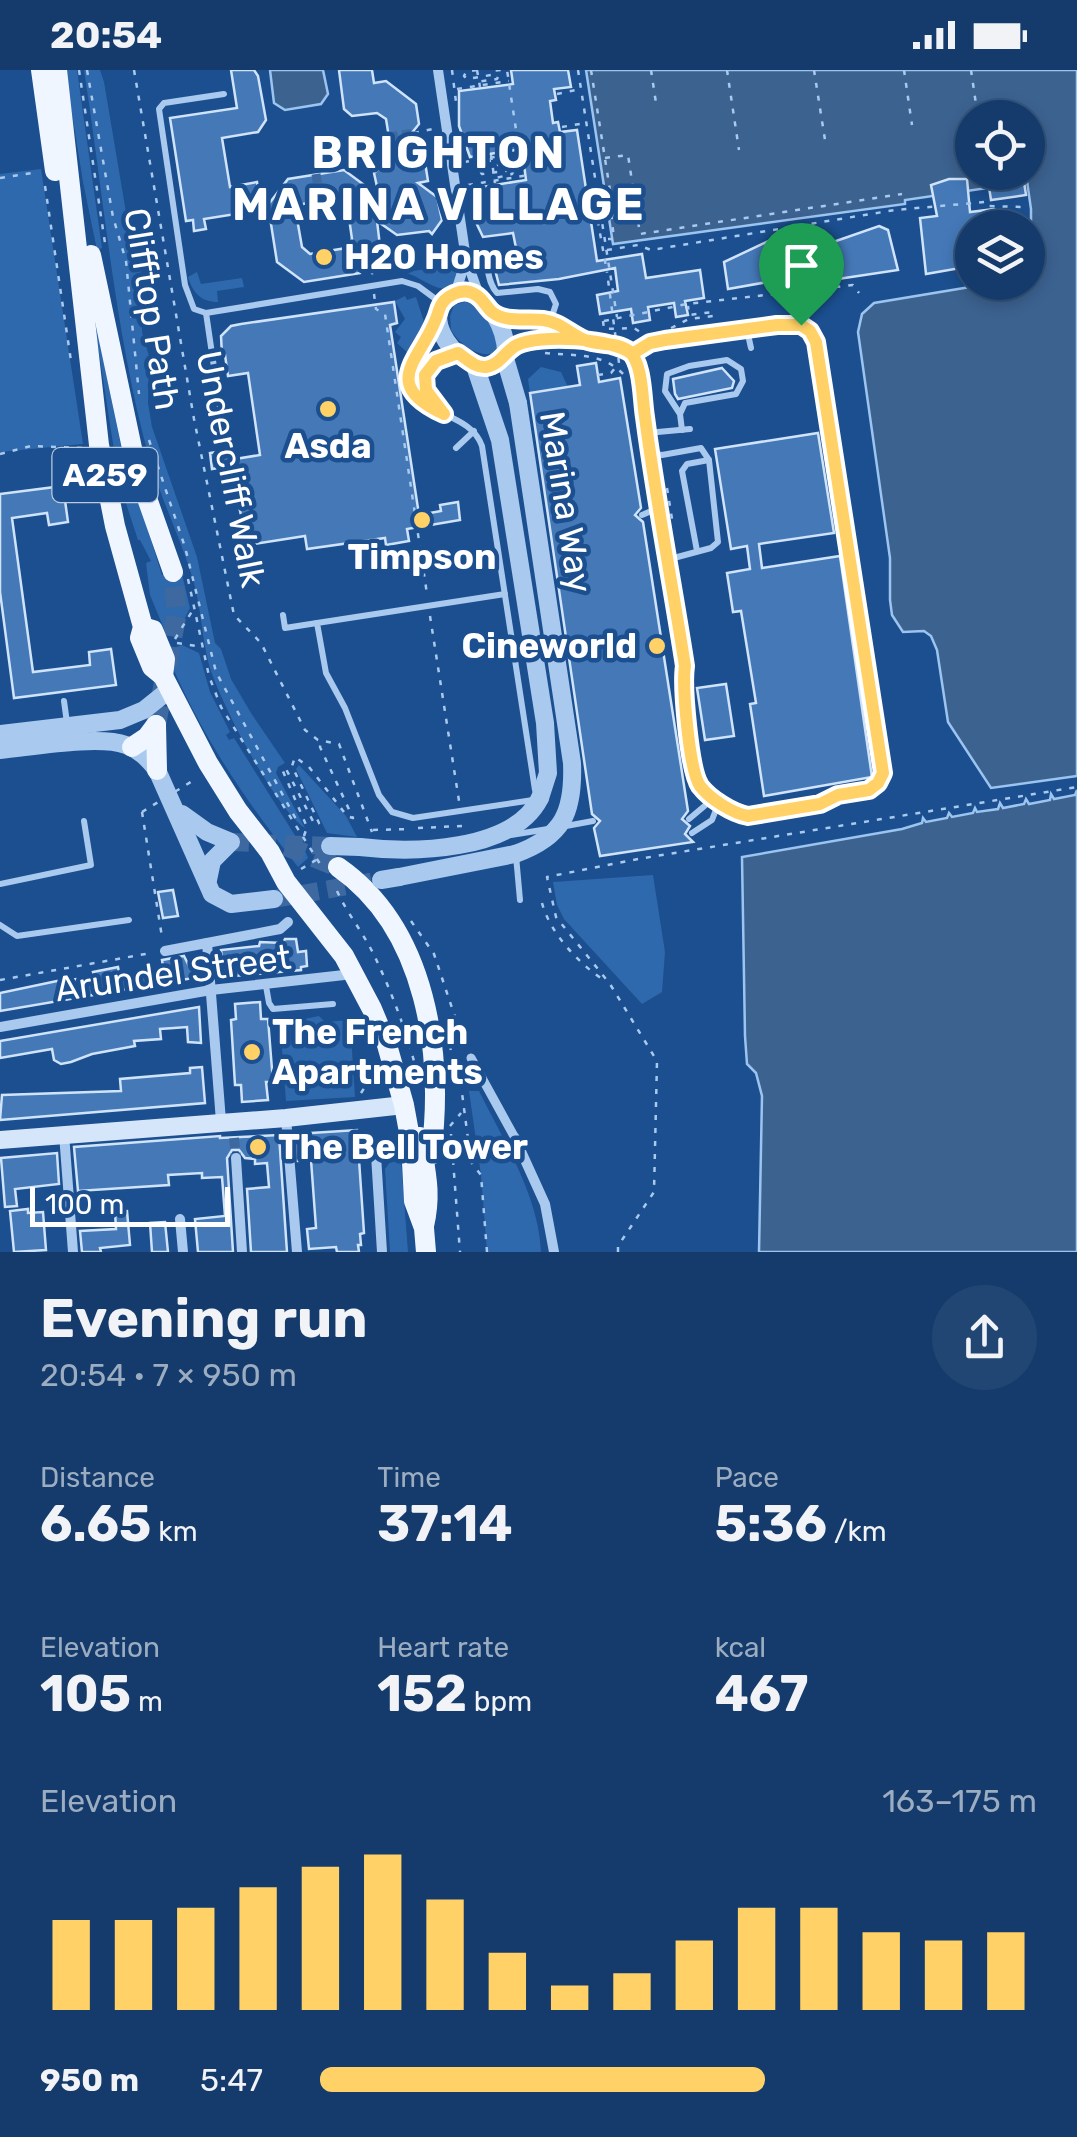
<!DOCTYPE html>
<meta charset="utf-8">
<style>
:root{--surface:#143b6b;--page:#214673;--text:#f1f3f6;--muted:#9dadc1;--line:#33557e;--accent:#ffd166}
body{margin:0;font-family:Rubik,sans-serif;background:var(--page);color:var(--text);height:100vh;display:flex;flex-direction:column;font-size:38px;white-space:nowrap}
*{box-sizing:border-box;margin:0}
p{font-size:32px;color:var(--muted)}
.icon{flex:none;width:55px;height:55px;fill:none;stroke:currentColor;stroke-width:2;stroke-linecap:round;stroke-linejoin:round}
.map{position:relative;height:1182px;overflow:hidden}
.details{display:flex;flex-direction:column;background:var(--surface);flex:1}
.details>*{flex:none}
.controls{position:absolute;left:955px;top:30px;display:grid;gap:20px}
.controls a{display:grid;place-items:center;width:90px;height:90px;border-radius:50%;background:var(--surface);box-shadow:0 5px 15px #0003,0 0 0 2px var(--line);font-size:50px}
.scale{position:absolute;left:30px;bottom:25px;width:200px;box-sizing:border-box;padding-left:10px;border:5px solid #fff;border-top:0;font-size:28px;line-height:35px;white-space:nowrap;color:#fff;-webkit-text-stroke:8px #1b4f8f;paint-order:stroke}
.pin{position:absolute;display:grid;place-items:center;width:85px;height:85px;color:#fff;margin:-102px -42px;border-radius:50% 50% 50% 0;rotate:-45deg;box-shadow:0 0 10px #0007}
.pin .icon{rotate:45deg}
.round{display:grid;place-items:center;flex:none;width:105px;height:105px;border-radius:52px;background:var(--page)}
.summary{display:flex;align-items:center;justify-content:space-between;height:170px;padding:0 40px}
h1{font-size:55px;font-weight:700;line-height:75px}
.stats{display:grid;grid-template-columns:repeat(3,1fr);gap:15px;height:170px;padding:10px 40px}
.stats div{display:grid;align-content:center}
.stats b{font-size:50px;font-weight:700}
.stats small{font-size:28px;font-weight:400}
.stats p{font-size:28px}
.chart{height:280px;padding:20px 40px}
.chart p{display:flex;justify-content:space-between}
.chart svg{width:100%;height:180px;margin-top:10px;stroke:var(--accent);stroke-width:6}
ul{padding:0 40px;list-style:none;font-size:32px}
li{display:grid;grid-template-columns:160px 120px 1fr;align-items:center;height:75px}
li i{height:25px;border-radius:12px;background:var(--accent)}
.status{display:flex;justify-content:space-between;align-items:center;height:70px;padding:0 50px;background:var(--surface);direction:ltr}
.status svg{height:28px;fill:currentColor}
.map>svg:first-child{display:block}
.green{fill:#2e69ad}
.water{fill:#3c6290;stroke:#9cc4f0;stroke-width:2.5;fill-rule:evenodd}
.building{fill:#4478b7;stroke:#cfe3fa;stroke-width:2.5;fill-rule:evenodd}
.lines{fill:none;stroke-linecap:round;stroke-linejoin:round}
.pedestrian-tunnel{stroke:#3d69a0;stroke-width:9;stroke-dasharray:9 4.5;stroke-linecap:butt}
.minor-tunnel{stroke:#3d69a0;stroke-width:10;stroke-dasharray:10 5;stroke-linecap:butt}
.tertiary-tunnel{stroke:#3d69a0;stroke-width:18;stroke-dasharray:18 9;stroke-linecap:butt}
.primary-tunnel{stroke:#3d69a0;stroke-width:20;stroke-dasharray:20 10;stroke-linecap:butt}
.path{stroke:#a9c9ee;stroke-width:2.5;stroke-dasharray:5 8;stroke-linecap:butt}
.service{stroke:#a9c9ee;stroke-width:6}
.pedestrian{stroke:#a9c9ee;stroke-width:9}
.minor{stroke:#a9c9ee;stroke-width:10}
.tertiary{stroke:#a9c9ee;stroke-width:18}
.secondary{stroke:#d6e6fa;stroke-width:18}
.primary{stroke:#f0f6ff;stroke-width:20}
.path-bridge{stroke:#a9c9ee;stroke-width:2.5;stroke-dasharray:5 8;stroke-linecap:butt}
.service-bridge{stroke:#a9c9ee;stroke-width:6}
.tertiary-bridge{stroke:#a9c9ee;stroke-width:18}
.route-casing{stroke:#fff;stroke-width:20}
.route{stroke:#ffd166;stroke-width:12}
.poi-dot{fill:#ffd166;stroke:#1b4f8f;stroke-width:4}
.labels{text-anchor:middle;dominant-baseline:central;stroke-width:9;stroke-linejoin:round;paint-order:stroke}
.shield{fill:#1b4f8f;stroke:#bbcadd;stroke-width:2.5}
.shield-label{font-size:32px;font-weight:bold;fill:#fff}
.poi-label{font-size:35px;font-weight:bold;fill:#fff;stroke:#1b4f8f;text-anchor:start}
.street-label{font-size:35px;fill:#fff;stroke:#1b4f8f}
.district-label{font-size:45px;font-weight:bold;letter-spacing:2.5px;fill:#fff;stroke:#1b4f8f}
</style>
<div class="status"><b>20:54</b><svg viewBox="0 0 49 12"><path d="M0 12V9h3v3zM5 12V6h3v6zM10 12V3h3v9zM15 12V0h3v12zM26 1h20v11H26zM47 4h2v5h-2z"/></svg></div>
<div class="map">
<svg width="1077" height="1182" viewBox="0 0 1077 1182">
<rect width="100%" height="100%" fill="#1b4f8f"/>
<g class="green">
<path d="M65 0H77L102 178 97 180 83 112Z"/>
<path d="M84 0H100L104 12 130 166 136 171 144 216 142 262 149 286 148 333 152 357 197 487 215 573 221 579 231 609 251 643 285 693 278 697 276 703 305 758C275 739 219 630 209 595 202 568 201 539 194 513 182 471 162 432 150 391 115 266 104 128 84 0Z"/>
<path d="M41 99 83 374 0 382V104Z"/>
<path d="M458 180 457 210 447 219C432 219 419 206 404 202L451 196 453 181Z"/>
<path d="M197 202 201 214 242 208 244 217 217 221 218 232C201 232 193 223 188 207Z"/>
<path d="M89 219 121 376 162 505 181 500 190 538 182 554 167 566 150 525 146 493 151 491 140 470H138L119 412Z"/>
<path d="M405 226 407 230 416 227 426 258 408 283 397 273 401 267 395 262 405 249 395 231Z"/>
<path d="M468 231C479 235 483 241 490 252 517 294 471 293 451 260L450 246 454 235Z"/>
<path d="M541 297 561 302 568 317 530 323 528 309Z"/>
<path d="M182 575 199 583 210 622 230 662 226 665 229 670 234 668 306 783 308 788 298 797C245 730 200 664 167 584L170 579Z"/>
<path d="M299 695 346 746 357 767 327 763 296 699Z"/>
<path d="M653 805 665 882 662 922 642 934 564 849 557 835 553 812Z"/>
<path d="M319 946 325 952 350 950 355 1027 286 1031 280 954Z"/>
<path d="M469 1021H479C503 1070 539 1126 541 1182H487L481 1105Z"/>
<path d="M401 1091 408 1182H390L385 1099 390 1092Z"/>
</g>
<g class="water">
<path d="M270 0H323L328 24 321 34 285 40 274 33Z"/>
<path d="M586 0H1077V706L991 718 948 652 937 580 931 566 924 561 903 562 892 545 890 530V488L858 262 862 244 874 233 970 217 978 213 1028 212V198L1031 197V139L1026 104 987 118 905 130V134L613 174ZM972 48H1028V102H972Z"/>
<path d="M1077 720V1182H759L762 1026 756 1003 747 994 745 966 742 787 902 759 922 753 923 748 926 752 947 748 949 743 952 747 973 743 975 738 977 742 998 739 1000 733 1003 738 1024 734 1026 729 1029 734 1050 730 1051 724 1054 729 1075 725Z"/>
</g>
<g class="building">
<path d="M231 0H254L258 6 266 50 258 62 222 68 230 117 257 112 261 140 204 149 206 159 194 161 193 150 186 151 170 48 237 38Z"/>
<path d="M339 0H372L374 13 386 11 416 34 419 54 411 64 422 73 428 111 418 113 437 127 442 150 432 164 429 161 397 165 377 151 380 176 360 203 304 212 277 192 268 135 288 109 344 100 379 126 374 103 392 86 386 49 377 43 352 46 344 39ZM337 128 347 134 352 169 346 178 310 184 302 177 296 143 303 134Z"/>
<path d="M511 0H568L571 17 554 19 556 30 550 31 553 53 558 52 560 62 577 60 597 191 642 184 646 208 700 200 704 228 685 231 688 245 676 247 674 233 648 237 650 250 633 253 631 239 600 244 597 225 618 221 615 198 559 209 499 215 493 192 518 188 513 163 483 167 472 144 476 118 526 110 522 79 470 87 459 56V21L513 14Z"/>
<path d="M949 109H967L970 142 994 139 1034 158H972V196L926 204 920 148 937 146 931 115Z"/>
<path d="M1024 112 1026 125 991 130 989 117Z"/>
<path d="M879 156 888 160 898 200 791 216 790 208 728 219 724 192 773 169 802 163 816 178Z"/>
<path d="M394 232 397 253 390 255 419 445 441 441 440 435 458 432 460 450 407 459 409 471 386 475 385 468 307 479 305 466 254 474 251 453 243 454 230 396 212 399 210 383 234 379 235 389 260 385 248 303 228 306 225 285H222L221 266 231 256 241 254Z"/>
<path d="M596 293 599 312 620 308 641 438 635 445 643 452 688 741 682 749 690 756 685 764 693 772 600 786 594 758 600 751 592 744 530 323 580 315 577 296Z"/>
<path d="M722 298 734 311 732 318 678 329 675 324 673 309Z"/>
<path d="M818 363 834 463 759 474 762 498 840 486 872 707 764 726 750 634 756 633 741 541 733 542 727 503 750 499 747 476 731 479 715 379Z"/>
<path d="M63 416 68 452 49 455 47 443 12 448 33 602 90 595 89 582 111 579 116 615 14 628 0 522V424Z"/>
<path d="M726 614 734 666 705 670 697 618Z"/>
<path d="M173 820 178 846 163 848 158 822Z"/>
<path d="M285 869H296L298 882 306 881 307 896 301 897V900L224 907 221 880 259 876 260 872 283 873Z"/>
<path d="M184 886 190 898 197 897 199 907 0 941V923L57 911 88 908 94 906 93 902 118 897 120 908 124 909 164 902 162 890Z"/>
<path d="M260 932 261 949H268L273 1012H266L268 1030 242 1032 241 1015H235L231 950 236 949 235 934Z"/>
<path d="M199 937 201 973 188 972 187 957 174 958 160 959 161 969 134 971 135 976 92 984 71 992 61 994 54 990 52 979 0 988V971Z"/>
<path d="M202 997 205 1033 0 1050 2 1025 121 1021 120 1009 190 1003V998Z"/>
<path d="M357 1060 364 1163 360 1164 361 1175H358L359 1182H337L336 1177 309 1179 307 1159 316 1158 311 1090 298 1091 296 1064Z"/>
<path d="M279 1065 287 1182H251L247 1119 269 1117 267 1093 255 1094V1089L245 1088 239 1080H232L227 1088 233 1182H198L195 1149 225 1146 222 1107 202 1108V1103L168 1105 169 1115 78 1121 74 1077 220 1066V1068Z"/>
<path d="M57 1083 59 1114 15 1119 17 1136 5 1137 1 1088Z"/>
<path d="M28 1139V1143L43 1142 46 1180 14 1182 10 1141Z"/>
<path d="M127 1141 130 1175 100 1178 101 1182H82L80 1161 116 1159 115 1142Z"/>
<path d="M165 1152 168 1182H152L150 1153Z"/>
</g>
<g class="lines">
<g class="pedestrian-tunnel">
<path d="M389 67 414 63"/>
<path d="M316 104 320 131"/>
<path d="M349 175 369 190"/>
</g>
<path class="minor-tunnel" d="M234 1068 236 1088"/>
<g class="tertiary-tunnel">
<path d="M231 772 330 776"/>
<path d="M274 829 381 810"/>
</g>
<g class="primary-tunnel">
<path d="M156 655 177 542 173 502"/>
<path d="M286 776 338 797"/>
</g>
<g class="path">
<path d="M79 0 105 173"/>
<path d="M87 0 113 147 126 191 139 324"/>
<path d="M134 0 194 349 234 545 261 573 305 660 318 670 339 674 372 762"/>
<path d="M452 0 456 32"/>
<path d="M477 0 466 2 464 6 467 9 491 5 492 1 501 0 497 9 477 12V15"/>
<path d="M578 0 617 247"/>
<path d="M591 0 615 152"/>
<path d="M651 0 656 33"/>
<path d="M727 0 739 80"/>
<path d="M814 0 825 70"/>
<path d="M904 0 912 55"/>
<path d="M971 0 978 48"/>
<path d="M457 19 509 11"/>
<path d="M557 24 580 19"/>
<path d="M562 57 585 53"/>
<path d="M414 63 437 58"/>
<path d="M489 88V91L510 89 516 96 512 104 492 109"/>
<path d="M605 88 628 85 640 164 902 124"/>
<path d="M464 92 520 83"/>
<path d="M507 97 506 101 482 104 480 101 481 97 505 94 507 97 516 96"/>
<path d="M0 108 38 102"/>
<path d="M468 115 523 106 507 0"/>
<path d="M45 116 71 291"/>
<path d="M599 129 594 130 607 202"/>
<path d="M608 169H614L609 124"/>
<path d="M607 180 638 175 651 180 895 140 985 132 987 136 1023 137"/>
<path d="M369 190 375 194 371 207"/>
<path d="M374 224 376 239 385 244 427 524"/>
<path d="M603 251 604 259 634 258 643 264"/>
<path d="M604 251 687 234 853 215 859 223"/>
<path d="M671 258 689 249 713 246V242L689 245 688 236"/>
<path d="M545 283C574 286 604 282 625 306"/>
<path d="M149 370 185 477 216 602 297 751"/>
<path d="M0 384 31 376 82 378"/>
<path d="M667 418 673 455"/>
<path d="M188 509 209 606 221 637 322 797"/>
<path d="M430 546 459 731"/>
<path d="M175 569 194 538"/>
<path d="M177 573 202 577"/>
<path d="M142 742 162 867"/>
<path d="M418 758 463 756"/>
<path d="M373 760 410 759"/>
<path d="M304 766 307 757 282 699H286L315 755 319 753 292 696 295 687 309 697 347 746 353 748 320 677 321 672"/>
<path d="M301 799 316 790"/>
<path d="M337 821C347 843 362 861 373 883 390 918 405 957 415 995"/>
<path d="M542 833C550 863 579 894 605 911"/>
<path d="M411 851 434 884 466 980"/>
<path d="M0 910 151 883"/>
<path d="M450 975 455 1006 462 1023 471 1092 481 1105 487 1182"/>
<path d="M450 1003 466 1011 467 1008"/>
<path d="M361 1023 376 1000"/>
<path d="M450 1056 461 1043"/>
<path d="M451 1064 460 1182"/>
<path d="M618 1182V1176L654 1122 657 991 610 914 556 847 547 807 638 789 1077 717"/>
</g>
<g class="service">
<path d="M224 24 164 33 159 39 185 215 194 239 206 243 402 211 418 216 441 233"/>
<path d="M466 184 481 183C490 195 486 211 497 223L538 219 550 222 556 234 550 252"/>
<path d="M206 243 225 372"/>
<path d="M436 253 411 292 408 314C422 347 470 342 482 376L535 720"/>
<path d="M747 260 751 278"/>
<path d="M442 341C421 316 414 296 452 285"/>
<path d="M680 344 685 333 736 324 743 311 741 299 727 290 689 296 667 304 665 321 680 344 682 360"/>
<path d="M647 363 690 359"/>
<path d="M456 378 474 361"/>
<path d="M650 383 662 385 701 378 709 390 718 472 711 478 670 489"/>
<path d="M642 445 656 439"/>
<path d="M697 481 682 401 687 394 709 390"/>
<path d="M505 524 317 553 326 603 345 638 379 725 392 742 413 748 533 730"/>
<path d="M283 545 285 558 317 553"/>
<path d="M64 631 67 653"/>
<path d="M689 749 714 728"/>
<path d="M692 763 712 750 719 732"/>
<path d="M516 786 520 830"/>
<path d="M0 814 91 795 84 751"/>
<path d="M0 855 17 866 129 850"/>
<path d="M266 916 269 933 273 939 333 934"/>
</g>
<path class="pedestrian" d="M471 988 515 1068"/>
<g class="minor">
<path d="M438 0 466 189 479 225"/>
<path d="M455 224 466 190"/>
<path d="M494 244C533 255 548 246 585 271"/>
<path d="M790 253 806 257 816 272 883 703 879 713 869 720 838 725 820 734 747 745C732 743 709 729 700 716 689 700 682 616 685 596L670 489 659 453 641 321 632 284 650 273Z"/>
<path d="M506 283C513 278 519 273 528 271 551 265 613 269 632 284"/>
<path d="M207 873 221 1051"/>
<path d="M165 881 280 859 288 852"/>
<path d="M0 957 211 920 353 904"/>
<path d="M286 1048 297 1182"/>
<path d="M64 1064 73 1182"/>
<path d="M515 1068 545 1134 554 1182"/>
<path d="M236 1088 242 1182"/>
<path d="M180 1149 183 1182"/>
<path d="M382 1182 376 1085 382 1077 411 1073"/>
</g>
<g class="tertiary">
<path d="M466 221C490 228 506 259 506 283L492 296C453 302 408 231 466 221Z"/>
<path d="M504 285 518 333"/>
<path d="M475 296 500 370 545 653 548 703 540 728"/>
<path d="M0 664 120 650 144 640 169 620"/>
<path d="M0 680C32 677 98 665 126 675 140 680 148 689 157 700L212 824 231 834 274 829"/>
<path d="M182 744 207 762 231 772 212 791 208 810"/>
<path d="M330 776 360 777"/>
<path d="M399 807 515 784"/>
</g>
<path class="secondary" d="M0 1070 286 1048 404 1035"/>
<g class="primary">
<path d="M41 0 55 101"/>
<path d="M57 0 99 375 115 456 143 557 140 568 152 597 163 606 208 693 238 741 270 782 286 812 344 886 372 939 387 975 404 1035 411 1073 414 1131 424 1158 426 1182"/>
<path d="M91 185 136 397 173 502"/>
<path d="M143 557 153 560 165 589 163 606"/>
<path d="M156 655 157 700"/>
<path d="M132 677 147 667 156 655"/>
<path d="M338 797C427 859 444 984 431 1085"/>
<path d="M420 1067C425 1101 432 1121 424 1156"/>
</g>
<g class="path-bridge">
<path d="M477 0 480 17"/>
<path d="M491 85 495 113"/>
<path d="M598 305 611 303 619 293 607 202"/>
<path d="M142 742 194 710"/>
</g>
<g class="service-bridge">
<path d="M566 756 593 751"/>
<path d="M511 765 548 759"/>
</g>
<g class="tertiary-bridge">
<path d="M360 777C412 783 513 782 540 728"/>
<path d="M515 784C563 767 574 742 572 693L518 333"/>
<path d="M381 810 399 807"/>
</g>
</g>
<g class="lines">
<defs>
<path id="route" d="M801 255H777L665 270 650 273 632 284C612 268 540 264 517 275 505 281 500 295 486 297 475 298 467 289 458 283L436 291 425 305 426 320 444 344C374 312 427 286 439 240 443 226 463 216 476 225 483 229 486 237 492 242 505 253 527 248 543 250 560 252 570 264 585 270 598 276 616 271 629 281 643 293 642 329 645 347 656 431 672 512 685 596 682 615 689 700 700 716 710 729 732 743 748 746L820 734 838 725 869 720 878 713 883 703 816 272 810 261 801 255"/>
</defs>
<use href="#route" class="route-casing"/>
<use href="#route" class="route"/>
</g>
<g class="poi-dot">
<circle cx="324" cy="187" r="10"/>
<circle cx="328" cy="339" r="10"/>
<circle cx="422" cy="450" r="10"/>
<circle cx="657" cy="576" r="10"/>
<circle cx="252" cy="982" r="10"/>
<circle cx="258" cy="1077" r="10"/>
</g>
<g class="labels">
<rect class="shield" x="52.5" y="378" width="105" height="54" rx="8"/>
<g class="shield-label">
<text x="105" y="405">A259</text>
</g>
<g class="poi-label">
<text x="344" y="187">H20 Homes</text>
<text x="328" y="376" text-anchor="middle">Asda</text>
<text x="422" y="487" text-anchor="middle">Timpson</text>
<text x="637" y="576" text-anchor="end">Cineworld</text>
<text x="272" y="962">The French<tspan x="272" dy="40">Apartments</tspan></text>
<text x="278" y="1077">The Bell Tower</text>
</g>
<g class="street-label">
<text transform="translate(152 239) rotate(81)">Clifftop Path</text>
<text transform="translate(231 399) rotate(79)">Undercliff Walk</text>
<text transform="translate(566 432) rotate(81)">Marina Way</text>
<text transform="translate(173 903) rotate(-8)">Arundel Street</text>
</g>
<g class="district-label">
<text x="439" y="82">BRIGHTON<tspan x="439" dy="52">MARINA VILLAGE</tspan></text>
</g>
</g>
</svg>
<div class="controls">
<a><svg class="icon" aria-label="locate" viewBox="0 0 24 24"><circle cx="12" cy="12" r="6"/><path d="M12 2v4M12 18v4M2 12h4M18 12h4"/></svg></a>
<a><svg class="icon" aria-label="layers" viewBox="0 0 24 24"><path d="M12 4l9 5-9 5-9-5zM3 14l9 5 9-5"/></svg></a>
</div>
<div class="scale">100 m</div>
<div class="pin" style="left:801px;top:255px;background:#1e9e55"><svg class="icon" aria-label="arrive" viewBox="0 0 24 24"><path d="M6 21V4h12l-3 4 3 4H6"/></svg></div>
</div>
<section class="details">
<div class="summary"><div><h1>Evening run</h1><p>20:54 · 7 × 950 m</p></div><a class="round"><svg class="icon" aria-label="share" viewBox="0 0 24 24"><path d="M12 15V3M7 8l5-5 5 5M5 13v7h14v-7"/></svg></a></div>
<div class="stats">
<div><p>Distance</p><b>6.65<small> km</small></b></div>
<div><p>Time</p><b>37:14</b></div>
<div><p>Pace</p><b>5:36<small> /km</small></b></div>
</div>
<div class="stats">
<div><p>Elevation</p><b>105<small> m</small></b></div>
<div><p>Heart rate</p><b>152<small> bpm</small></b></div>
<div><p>kcal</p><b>467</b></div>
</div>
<div class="chart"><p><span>Elevation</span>163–175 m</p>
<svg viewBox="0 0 160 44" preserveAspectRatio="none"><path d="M5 44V22M15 44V22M25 44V19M35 44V14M45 44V9M55 44V6M65 44V17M75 44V30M85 44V38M95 44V35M105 44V27M115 44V19M125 44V19M135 44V25M145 44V27M155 44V25"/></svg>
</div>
<ul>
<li><b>950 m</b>5:47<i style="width:62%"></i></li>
</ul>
</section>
